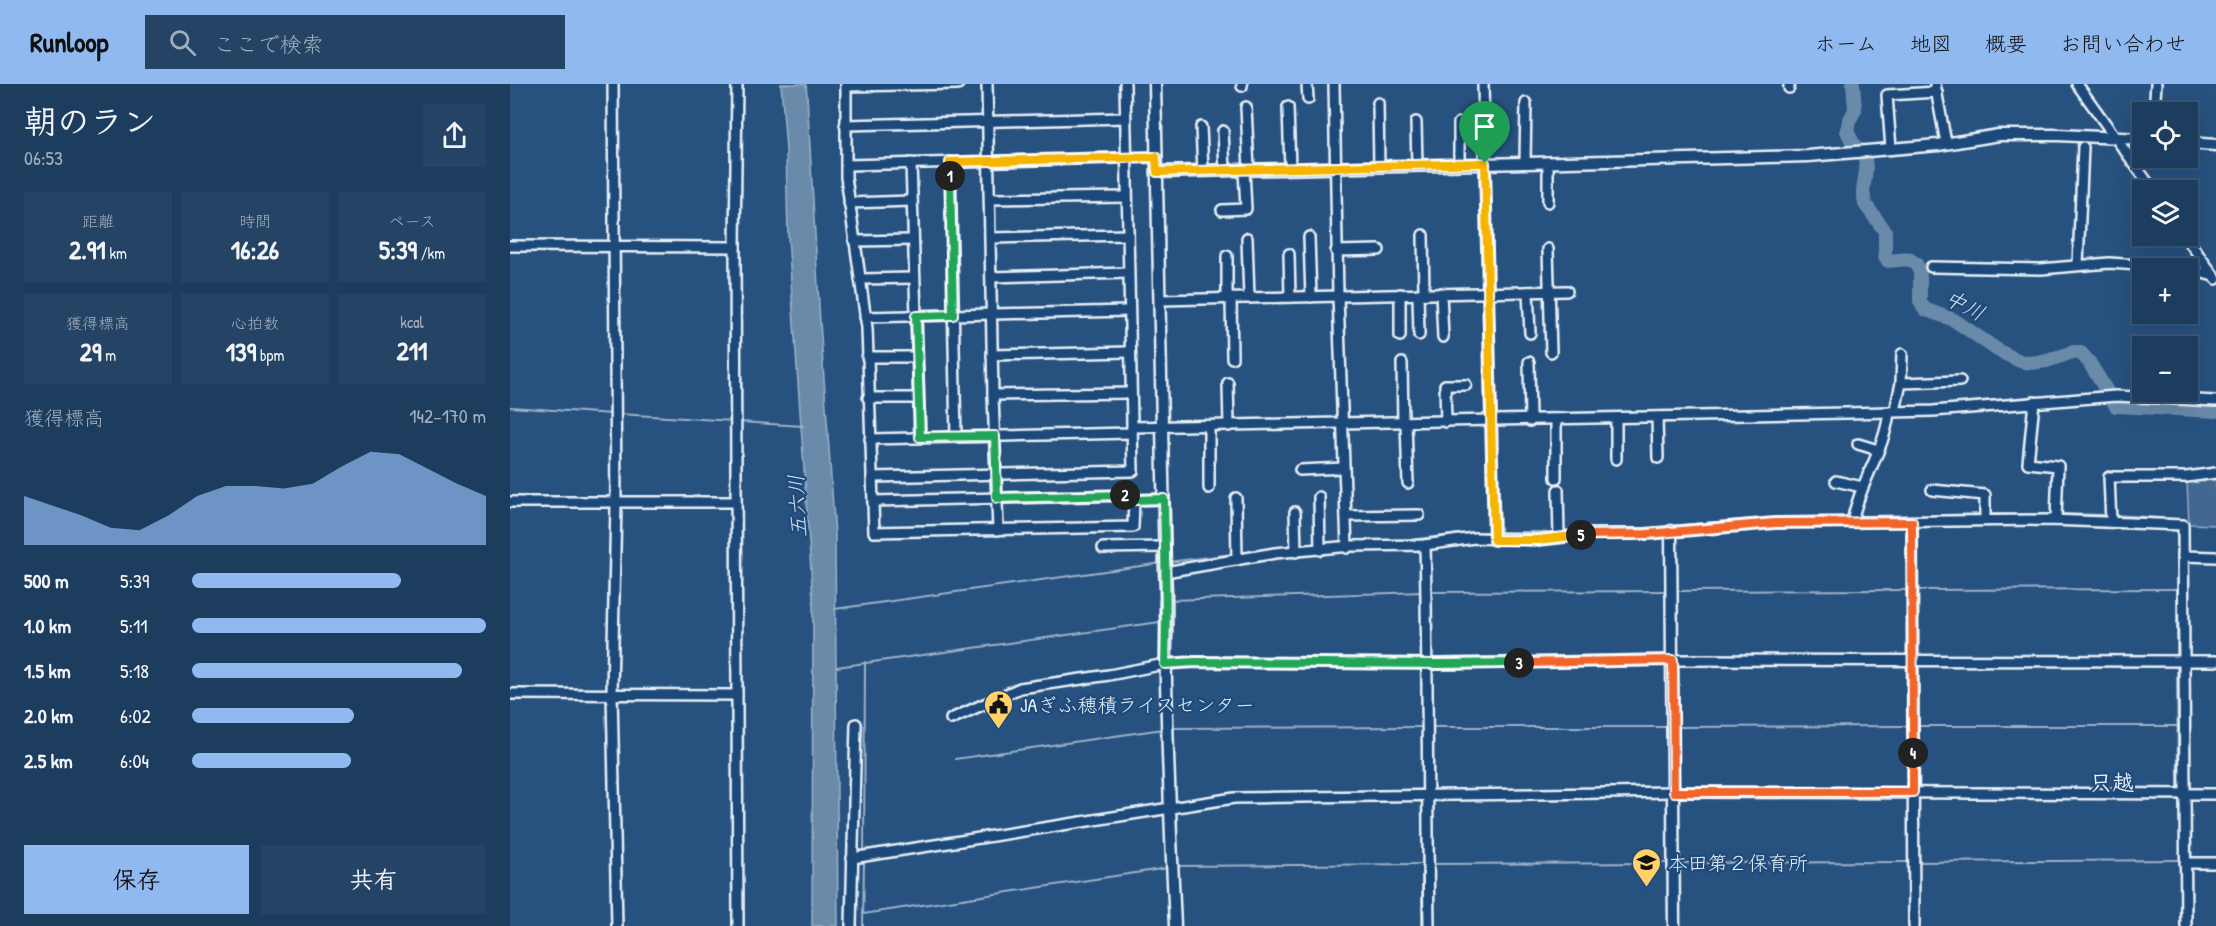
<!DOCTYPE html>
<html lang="ja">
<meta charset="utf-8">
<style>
:root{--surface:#1d3d5f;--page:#254465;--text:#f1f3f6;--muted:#a0aebd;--line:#3b5674;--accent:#90b9f0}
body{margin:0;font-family:"Patrick Hand","Klee One",sans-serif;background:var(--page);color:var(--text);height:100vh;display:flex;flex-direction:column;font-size:22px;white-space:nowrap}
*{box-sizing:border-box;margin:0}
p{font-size:20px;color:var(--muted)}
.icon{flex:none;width:33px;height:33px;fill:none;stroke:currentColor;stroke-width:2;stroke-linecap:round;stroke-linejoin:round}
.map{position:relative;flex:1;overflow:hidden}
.panel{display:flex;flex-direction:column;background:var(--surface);width:510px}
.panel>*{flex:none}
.controls{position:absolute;left:1622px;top:18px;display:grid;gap:12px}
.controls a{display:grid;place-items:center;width:66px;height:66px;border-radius:0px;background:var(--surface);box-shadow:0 6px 24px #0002,0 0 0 2px var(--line);font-size:30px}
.pin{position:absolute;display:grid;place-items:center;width:51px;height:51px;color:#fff;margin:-62px -26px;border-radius:50% 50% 50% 0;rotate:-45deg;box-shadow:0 0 6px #0007}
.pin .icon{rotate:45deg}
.km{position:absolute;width:30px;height:30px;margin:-15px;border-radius:50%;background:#222;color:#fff;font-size:16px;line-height:30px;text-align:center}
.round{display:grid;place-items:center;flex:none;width:63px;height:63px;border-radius:0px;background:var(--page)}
.overview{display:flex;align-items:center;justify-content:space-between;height:102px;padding:0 24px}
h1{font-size:33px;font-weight:700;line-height:45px}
.metrics{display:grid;grid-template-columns:repeat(3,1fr);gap:9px;height:102px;padding:6px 24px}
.metrics div{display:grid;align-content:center;border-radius:0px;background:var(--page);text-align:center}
.metrics b{font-size:26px;font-weight:700}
.metrics small{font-size:16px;font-weight:400}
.metrics p{font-size:16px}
.chart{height:168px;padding:12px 24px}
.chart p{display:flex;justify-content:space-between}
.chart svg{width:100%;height:108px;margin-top:6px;fill:var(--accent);opacity:.7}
.button{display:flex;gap:12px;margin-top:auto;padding:12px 24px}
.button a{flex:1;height:69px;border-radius:0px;background:var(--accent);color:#111;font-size:24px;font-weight:700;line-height:69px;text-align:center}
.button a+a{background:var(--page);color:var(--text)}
ul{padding:0 24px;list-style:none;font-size:20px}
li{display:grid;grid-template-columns:96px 72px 1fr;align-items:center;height:45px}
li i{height:15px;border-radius:8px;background:var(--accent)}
header{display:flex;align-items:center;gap:36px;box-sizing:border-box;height:84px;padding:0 30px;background:var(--accent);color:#111}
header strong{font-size:28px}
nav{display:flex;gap:33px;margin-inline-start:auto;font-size:21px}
.search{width:420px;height:54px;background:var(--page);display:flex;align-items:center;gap:15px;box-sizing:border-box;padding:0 21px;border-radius:0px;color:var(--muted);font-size:22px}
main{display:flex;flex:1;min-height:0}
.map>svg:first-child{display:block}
.green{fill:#436891;stroke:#96acc4;stroke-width:1.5}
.water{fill:#6b8aaa;stroke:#9db3c9;stroke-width:1.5}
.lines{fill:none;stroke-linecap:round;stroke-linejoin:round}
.stream{stroke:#9db3c9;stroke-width:2}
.river{stroke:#6b8aaa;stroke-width:14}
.minor-casing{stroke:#e8f1f8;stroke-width:14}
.tertiary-casing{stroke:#e8f1f8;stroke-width:15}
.minor{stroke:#1f4a7a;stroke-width:9}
.tertiary{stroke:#1f4a7a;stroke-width:10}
.split-1-casing{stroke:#fff;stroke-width:12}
.split-2-casing{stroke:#fff;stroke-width:12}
.split-3-casing{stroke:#fff;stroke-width:12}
.split-4-casing{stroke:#fff;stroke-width:12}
.split-5-casing{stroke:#fff;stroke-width:12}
.split-6-casing{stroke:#fff;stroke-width:12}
.split-1{stroke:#f5b400;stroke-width:8}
.split-2{stroke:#22a559;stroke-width:8}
.split-3{stroke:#22a559;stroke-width:8}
.split-4{stroke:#f0652b;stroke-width:8}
.split-5{stroke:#f0652b;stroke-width:8}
.split-6{stroke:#f5b400;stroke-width:8}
.labels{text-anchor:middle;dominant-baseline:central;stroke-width:4.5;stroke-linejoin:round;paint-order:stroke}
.poi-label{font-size:20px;fill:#e8f1f8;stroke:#1f4a7a;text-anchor:start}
.water-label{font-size:21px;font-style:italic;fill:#d5e2ec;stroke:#1f4a7a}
.quarter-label{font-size:22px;font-weight:bold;fill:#e8f1f8;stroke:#1f4a7a}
</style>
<header>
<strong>Runloop</strong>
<div class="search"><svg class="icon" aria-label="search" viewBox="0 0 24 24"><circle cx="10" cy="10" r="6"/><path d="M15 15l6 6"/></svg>ここで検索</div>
<nav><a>ホーム</a><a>地図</a><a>概要</a><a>お問い合わせ</a></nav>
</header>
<main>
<section class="panel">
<div class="overview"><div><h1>朝のラン</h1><p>06:53</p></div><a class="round"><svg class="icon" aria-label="share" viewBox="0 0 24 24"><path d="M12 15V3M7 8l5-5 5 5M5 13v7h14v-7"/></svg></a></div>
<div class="metrics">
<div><p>距離</p><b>2.91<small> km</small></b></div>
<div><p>時間</p><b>16:26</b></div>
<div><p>ペース</p><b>5:39<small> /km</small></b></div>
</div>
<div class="metrics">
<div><p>獲得標高</p><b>29<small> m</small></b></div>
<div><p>心拍数</p><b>139<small> bpm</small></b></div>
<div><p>kcal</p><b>211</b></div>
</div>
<div class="chart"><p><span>獲得標高</span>142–170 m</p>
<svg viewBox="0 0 160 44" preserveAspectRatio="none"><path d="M0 44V24L10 28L20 32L30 37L40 38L50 32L60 24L70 20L80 20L90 21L100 19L110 12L120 6L130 7L140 13L150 19L160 24V44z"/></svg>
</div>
<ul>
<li><b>500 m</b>5:39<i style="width:71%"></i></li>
<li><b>1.0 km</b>5:11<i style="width:100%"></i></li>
<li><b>1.5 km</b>5:18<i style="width:92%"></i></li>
<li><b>2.0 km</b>6:02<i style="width:55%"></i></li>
<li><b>2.5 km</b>6:04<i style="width:54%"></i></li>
</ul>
<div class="button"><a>保存</a><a>共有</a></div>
</section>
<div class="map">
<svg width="1706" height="842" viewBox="0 0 1706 842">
<rect width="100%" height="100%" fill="#27517f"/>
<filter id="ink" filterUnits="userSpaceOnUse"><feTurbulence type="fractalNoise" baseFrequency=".0167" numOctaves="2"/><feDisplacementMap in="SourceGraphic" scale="12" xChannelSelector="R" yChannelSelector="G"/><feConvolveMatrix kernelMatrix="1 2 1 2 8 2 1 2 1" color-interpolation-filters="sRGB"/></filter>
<g filter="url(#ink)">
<path class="green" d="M1706 395V441L1679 440 1677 398Z"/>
<path class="water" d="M271 0H296L297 11 310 238 325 450 328 842H302L303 516 278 153 276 66Z"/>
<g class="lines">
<g class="stream">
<path d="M0 323 102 330"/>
<path d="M108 330 224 337"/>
<path d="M230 338 293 342"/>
<path d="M1478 430H1545"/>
<path d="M1550 430 1599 431"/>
<path d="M1604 431 1667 435V439"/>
<path d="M1346 433 1473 430"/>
<path d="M1667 445V574"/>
<path d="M987 448H1047"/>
<path d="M1053 448 1134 444 1257 434 1341 433"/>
<path d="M886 457C918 455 949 448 981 448"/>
<path d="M729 469 747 468"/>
<path d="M658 478 723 470"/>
<path d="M1406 506 1667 505"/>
<path d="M1166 507 1400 506"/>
<path d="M920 508 1157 507"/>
<path d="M659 516 914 508"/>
<path d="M325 525 652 479"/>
<path d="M912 527V578"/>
<path d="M1667 580 1668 706"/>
<path d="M327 583 650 538 649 517 653 516"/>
<path d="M912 584V707"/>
<path d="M1406 642H1667"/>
<path d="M920 643H1160"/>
<path d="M1166 643 1400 642"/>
<path d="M662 644 914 643"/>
<path d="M445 675 653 645"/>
<path d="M1669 712 1671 772"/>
<path d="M912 713V842"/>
<path d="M354 771 355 578"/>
<path d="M1407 778 1671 776"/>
<path d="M1167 779 1401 778"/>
<path d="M921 780 1161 779"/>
<path d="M666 782 915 780"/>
<path d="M353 830 658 784"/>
<path d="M353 842 354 776"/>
</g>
<path class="river" d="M1343 0 1345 26 1339 37 1337 47 1344 61 1355 72 1356 86 1353 107 1355 120 1375 147V173L1378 177 1399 175 1406 180 1410 188V217L1414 225 1444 236 1489 267 1510 277 1519 279 1537 277 1563 268 1571 269 1579 278 1606 322 1706 327"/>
<defs>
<g id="minor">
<path d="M103 0 106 420 102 609 107 842"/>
<path d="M227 0 225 163 228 842"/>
<path d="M336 0V93L357 244 364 448 623 443 624 416"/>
<path d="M477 0 483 311 488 446"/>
<path d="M732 0V2"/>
<path d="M797 0 798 15"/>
<path d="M824 0 828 212 837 464"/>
<path d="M973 0 984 456"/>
<path d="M1279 0V4"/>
<path d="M1425 0 1436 59"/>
<path d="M1567 0 1643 106"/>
<path d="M336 2 448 0"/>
<path d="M868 19 869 83"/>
<path d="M736 23 739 86"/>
<path d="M778 23 780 85"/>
<path d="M1644 28 1646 0"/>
<path d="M906 38 907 81"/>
<path d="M949 39V80"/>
<path d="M335 41 615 34"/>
<path d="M691 43 693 87"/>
<path d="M713 47 715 86"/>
<path d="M1381 65 1377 11 1427 8"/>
<path d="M440 78 446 353"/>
<path d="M1015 78 1016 19"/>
<path d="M1038 78V118"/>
<path d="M401 79 410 353"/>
<path d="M337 81 646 73"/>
<path d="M480 115 616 113"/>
<path d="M339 119 402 117"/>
<path d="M712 126 736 125 734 86"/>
<path d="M913 151 914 210"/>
<path d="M1675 152 1706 195"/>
<path d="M799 153 801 213"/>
<path d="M481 154 618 151"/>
<path d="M737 154 739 214"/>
<path d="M344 157 403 156"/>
<path d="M0 162 225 163"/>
<path d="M1038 165 1041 268"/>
<path d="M826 167 869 166"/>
<path d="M779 170 780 213"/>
<path d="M717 172V215"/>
<path d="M1568 181 1573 63"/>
<path d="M1421 183 1531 185 1599 179 1674 184"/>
<path d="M1677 185 1704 192"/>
<path d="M481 193 618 189"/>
<path d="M350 195 404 194"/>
<path d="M1018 208 1020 249"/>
<path d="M931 209 933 253"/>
<path d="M890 210V252"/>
<path d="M908 210 909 251"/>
<path d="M721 214 722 274"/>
<path d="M650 216 1057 207"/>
<path d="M355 233 619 227"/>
<path d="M482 271 620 268"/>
<path d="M357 273H407"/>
<path d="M1019 278 1020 337"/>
<path d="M892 279 893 339"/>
<path d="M718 299 719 342"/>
<path d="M1391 299 1450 297"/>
<path d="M483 311 621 309"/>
<path d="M358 314H408"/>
<path d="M1524 318 1518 379 1548 382 1546 436"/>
<path d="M1385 327 1391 299 1392 270"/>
<path d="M1147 333 1148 374"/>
<path d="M1106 335V375"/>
<path d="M1046 336V394"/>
<path d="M936 338 935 301H956"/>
<path d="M896 339 898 399"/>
<path d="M622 343 1337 329 1423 327 1606 312 1706 317"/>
<path d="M699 343V404"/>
<path d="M360 355 622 349"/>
<path d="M1348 360 1368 366"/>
<path d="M790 386 834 384"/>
<path d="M362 393 623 387 615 0"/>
<path d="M1326 397 1352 403"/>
<path d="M1048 406 1049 453"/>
<path d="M1422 406 1475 411V436"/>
<path d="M809 413 810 466"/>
<path d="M726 414 727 476"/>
<path d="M363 417 624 411V416L654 415"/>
<path d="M0 418H226"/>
<path d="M785 428 786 468"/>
<path d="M836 432 909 431"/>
<path d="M1342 438C1349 400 1375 366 1379 328"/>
<path d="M1402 438 1404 842"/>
<path d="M1601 438 1599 393H1676L1706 389"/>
<path d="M915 461C918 588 917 715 919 842"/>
<path d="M593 464 654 463"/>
<path d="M1673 472 1706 473"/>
<path d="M655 488 765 469 841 462 915 461 964 454 1028 456 1081 450H1137L1265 439 1540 436 1673 441 1676 842"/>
<path d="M0 610 227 611"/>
<path d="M441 635 510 604 599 591 655 580 685 578 929 580 1163 576 1706 577"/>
<path d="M342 774 724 714 1164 708 1706 710"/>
<path d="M1675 779H1706"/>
<path d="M341 842 346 640"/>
</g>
<g id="tertiary">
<path d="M645 0 655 488C658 525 655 561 656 598 658 680 661 761 665 842"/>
<path d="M1677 59 1706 61"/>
<path d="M647 88 1298 72 1428 61 1489 51H1548L1632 55"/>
<path d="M1161 447 1164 842"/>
</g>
</defs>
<use href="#minor" class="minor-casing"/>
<use href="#tertiary" class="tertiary-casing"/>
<use href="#minor" class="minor"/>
<use href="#tertiary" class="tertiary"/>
</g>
</g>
<g class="lines" filter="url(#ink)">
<defs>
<path id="split-1" d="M440 92V78L646 73 647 88 975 79"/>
<path id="split-2" d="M440 92 443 231 406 232 410 353 485 352 487 414 615 411"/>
<path id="split-3" d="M615 411H624V416L654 415C655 470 657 525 655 580L685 578 929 580 1009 579"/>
<path id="split-4" d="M1009 579 1163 576 1164 708H1403V669"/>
<path id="split-5" d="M1071 451 1137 450 1265 439 1402 438 1403 669"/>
<path id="split-6" d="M975 79 984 456H1028L1071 451"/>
</defs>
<use href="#split-1" class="split-1-casing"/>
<use href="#split-2" class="split-2-casing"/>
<use href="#split-3" class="split-3-casing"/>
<use href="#split-4" class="split-4-casing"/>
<use href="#split-5" class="split-5-casing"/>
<use href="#split-6" class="split-6-casing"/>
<use href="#split-1" class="split-1"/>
<use href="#split-2" class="split-2"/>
<use href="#split-3" class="split-3"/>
<use href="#split-4" class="split-4"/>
<use href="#split-5" class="split-5"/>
<use href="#split-6" class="split-6"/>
</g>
<defs>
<symbol id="civic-pin" viewBox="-11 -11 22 30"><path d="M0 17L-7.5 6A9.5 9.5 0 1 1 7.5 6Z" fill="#ffd166" stroke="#1f4a7a"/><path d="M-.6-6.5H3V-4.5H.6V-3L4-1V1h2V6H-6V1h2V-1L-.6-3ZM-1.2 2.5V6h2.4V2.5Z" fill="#111"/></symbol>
<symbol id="school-pin" viewBox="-11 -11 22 30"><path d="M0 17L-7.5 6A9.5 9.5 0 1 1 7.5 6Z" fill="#ffd166" stroke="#1f4a7a"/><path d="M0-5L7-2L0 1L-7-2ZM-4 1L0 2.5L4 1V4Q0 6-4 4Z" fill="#111"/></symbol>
</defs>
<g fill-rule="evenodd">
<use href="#civic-pin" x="472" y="604" width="33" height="45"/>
<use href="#school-pin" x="1120" y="762" width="33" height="45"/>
</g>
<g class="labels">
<g class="poi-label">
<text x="510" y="620">JAぎふ穂積ライスセンター</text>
<text x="1158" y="778">本田第２保育所</text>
</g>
<g class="water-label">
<text transform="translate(1455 221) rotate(27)">中川</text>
<text transform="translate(287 422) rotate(-93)">五六川</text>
</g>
<g class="quarter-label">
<text x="1602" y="698">只越</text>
</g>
</g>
</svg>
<div class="controls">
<a><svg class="icon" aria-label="locate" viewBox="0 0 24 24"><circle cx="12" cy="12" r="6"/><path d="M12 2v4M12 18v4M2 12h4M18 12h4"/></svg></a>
<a><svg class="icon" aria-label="layers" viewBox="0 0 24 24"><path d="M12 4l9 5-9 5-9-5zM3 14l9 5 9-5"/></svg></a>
<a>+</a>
<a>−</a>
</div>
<div class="pin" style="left:975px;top:79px;background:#1e9e55"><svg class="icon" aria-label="arrive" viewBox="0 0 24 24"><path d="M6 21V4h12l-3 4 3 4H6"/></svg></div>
<b class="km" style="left:440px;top:92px">1</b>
<b class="km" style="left:615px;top:411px">2</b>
<b class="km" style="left:1009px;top:579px">3</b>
<b class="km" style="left:1403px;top:669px">4</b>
<b class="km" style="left:1071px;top:451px">5</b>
</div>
</main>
